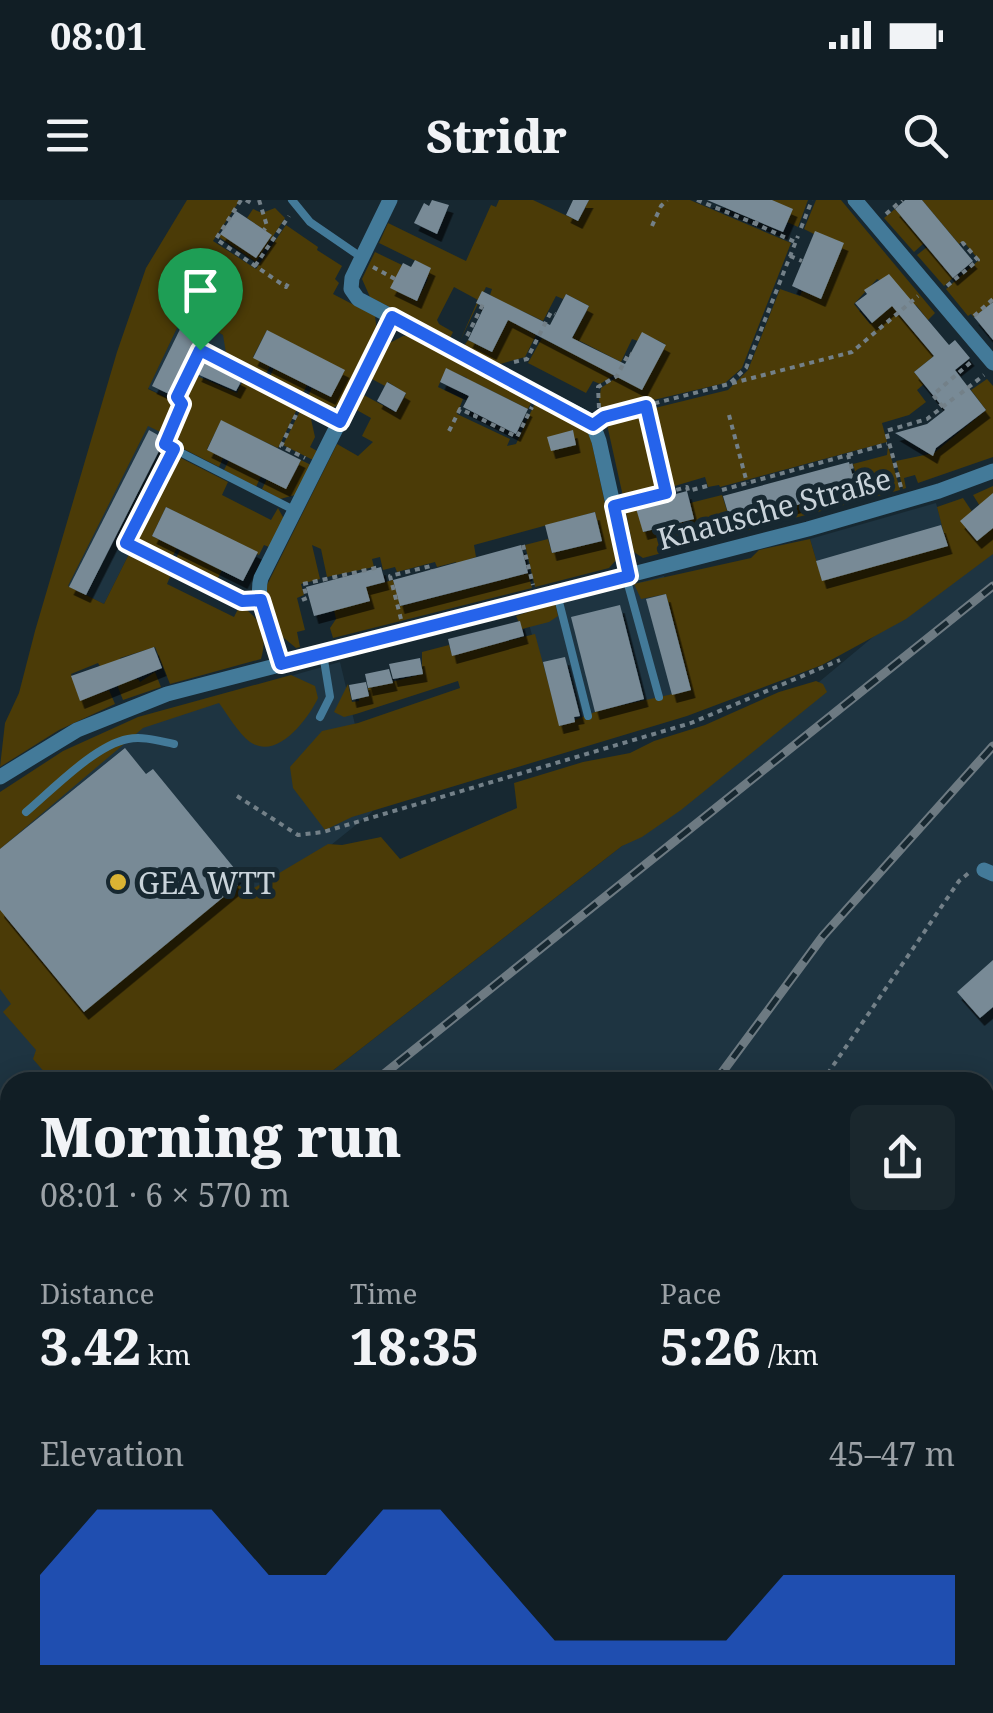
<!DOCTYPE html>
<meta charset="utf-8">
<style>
:root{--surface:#111e25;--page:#1a272d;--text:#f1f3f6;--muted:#9ca2a7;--line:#303c42;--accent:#2563eb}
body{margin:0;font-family:"Noto Serif",serif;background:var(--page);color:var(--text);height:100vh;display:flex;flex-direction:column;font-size:38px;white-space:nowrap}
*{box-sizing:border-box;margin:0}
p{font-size:32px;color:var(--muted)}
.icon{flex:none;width:55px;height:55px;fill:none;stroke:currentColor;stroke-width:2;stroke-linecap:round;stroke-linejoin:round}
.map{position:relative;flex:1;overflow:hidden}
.side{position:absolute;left:0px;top:872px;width:995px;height:642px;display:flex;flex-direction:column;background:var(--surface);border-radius:30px 30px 0 0;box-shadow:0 5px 25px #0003,0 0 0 2px var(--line)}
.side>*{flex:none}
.pin{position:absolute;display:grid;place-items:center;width:85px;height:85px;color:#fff;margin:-102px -42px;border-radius:50% 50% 50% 0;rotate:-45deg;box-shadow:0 0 10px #0007}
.pin .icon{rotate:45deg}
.round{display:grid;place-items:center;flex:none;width:105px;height:105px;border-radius:15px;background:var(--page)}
.head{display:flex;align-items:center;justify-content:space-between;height:170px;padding:0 40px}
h1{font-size:55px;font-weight:800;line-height:75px}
.figures{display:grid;grid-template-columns:repeat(3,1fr);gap:15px;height:170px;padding:10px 40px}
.figures div{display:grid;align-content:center}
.figures b{font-size:50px;font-weight:800}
.figures small{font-size:28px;font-weight:400}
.figures p{font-size:28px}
.chart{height:280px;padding:20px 40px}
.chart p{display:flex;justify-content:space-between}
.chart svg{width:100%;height:180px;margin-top:10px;fill:var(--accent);opacity:.7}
.status{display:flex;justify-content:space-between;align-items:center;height:70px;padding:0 50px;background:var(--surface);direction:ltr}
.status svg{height:28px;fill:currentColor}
header{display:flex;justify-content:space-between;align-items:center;height:130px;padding:0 40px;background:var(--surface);font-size:45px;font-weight:800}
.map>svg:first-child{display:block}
.built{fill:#1e3441}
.green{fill:#4b3b07;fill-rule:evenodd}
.building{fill:#788a96;filter:url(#shadow)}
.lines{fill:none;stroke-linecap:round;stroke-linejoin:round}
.path{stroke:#738088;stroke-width:4;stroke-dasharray:5 5;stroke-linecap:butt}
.lane{stroke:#437a99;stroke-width:8}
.street{stroke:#437a99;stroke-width:15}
.rail-casing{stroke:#6d7a82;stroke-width:9}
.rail{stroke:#172831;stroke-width:5;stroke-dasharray:15;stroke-linecap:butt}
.route-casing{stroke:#fff;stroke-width:20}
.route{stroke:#2563eb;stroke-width:12}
.poi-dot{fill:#dab333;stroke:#172831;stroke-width:4}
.labels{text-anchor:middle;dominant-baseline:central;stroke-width:10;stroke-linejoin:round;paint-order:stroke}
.street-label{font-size:30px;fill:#c9d3da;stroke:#172831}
.poi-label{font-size:30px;fill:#c9d3da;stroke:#172831;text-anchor:start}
</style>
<div class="status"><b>08:01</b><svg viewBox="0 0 49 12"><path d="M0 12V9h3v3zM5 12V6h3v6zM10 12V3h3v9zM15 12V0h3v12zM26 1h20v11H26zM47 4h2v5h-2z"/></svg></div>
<header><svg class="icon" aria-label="menu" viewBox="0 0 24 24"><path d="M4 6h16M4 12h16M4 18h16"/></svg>Stridr<svg class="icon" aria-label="search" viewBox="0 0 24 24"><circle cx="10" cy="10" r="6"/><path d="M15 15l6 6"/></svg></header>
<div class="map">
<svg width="993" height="1513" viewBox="0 0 993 1513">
<defs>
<filter id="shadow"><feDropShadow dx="4.5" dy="8" stdDeviation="0" flood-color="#0009"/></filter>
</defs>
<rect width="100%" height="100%" fill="#172831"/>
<g class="built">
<path d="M187 107 209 118 206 125 223 135 250 165 237 193 212 181 182 205 148 188Z"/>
<path d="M148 225 184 244 104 404 68 386Z"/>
<path d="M936 303 948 346 822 381 810 339Z"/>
<path d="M993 337V1513H0V1147L10 1139V1505H985V882H318L622 646Z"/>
<path d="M664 376 696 493 558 531 526 413Z"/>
<path d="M340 462 374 604 372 612 78 849 104 882H10V1136L0 1144V599L131 521Z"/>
</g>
<g class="green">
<path d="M187 0H240L213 41 256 69 286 25 318 47 317 50 342 66 335 79 339 83 333 94 375 116 377 132 340 204 328 210 306 200 312 188 331 197 267 130 253 157 270 166 264 178 248 171 250 165 226 153 223 135 206 125 208 118 187 107 148 189 182 205 197 176 237 193 245 176 299 205 278 248 221 221 207 249 223 258 219 267 182 248 183 243 148 226 68 386 104 404 130 352 172 372 167 384 234 417 240 405C261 419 268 434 261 459L170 484 155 447 120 458 128 480 138 479 140 482 155 472 161 487 123 500 110 467 102 470 98 463 71 474 80 500 109 490 115 504 59 530 0 567 5 523 19 493 35 431 117 152 146 68Z"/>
<path d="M499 0H533L578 21 589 0H690L791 43 742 168 725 183 603 212 599 200 601 188 665 144 642 133 638 141 632 139 621 162 580 141 574 154 614 175 600 184 593 181 586 193 528 163 542 138 566 150 589 106 566 94 563 99 556 96 543 121 520 110 514 123 536 135 525 157 500 164 464 146 468 140 492 152 514 108 490 95 492 89 486 87 460 141 478 100 454 87 437 120 439 124 453 132 450 138 370 97 362 79 375 52 402 65 391 88 417 101 428 79 426 77 430 68 379 43 388 23 466 61 491 5 496 7Z"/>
<path d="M772 0H808L798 27 787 22Z"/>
<path d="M816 0H841L935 113 928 120 916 105 901 116 934 156 914 172 924 184 917 190 926 202 909 215 882 223 887 242 720 287 719 285 708 287 705 277 624 301 606 220 728 190 748 170 780 89 800 96 802 91 821 98 814 34 804 29ZM877 79 906 94 870 124 854 104Z"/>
<path d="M922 0H993V102L974 117 971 114 968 116 946 89 979 60 963 41 959 44Z"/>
<path d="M275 8 285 18 256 62 219 37 221 34 256 58 271 35 247 18 253 9 262 13Z"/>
<path d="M895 9 924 43 914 52 884 18Z"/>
<path d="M927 47 953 78 944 86 917 55Z"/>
<path d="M403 136H410L532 201 528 209 476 183H466L467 178 446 169 438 187 463 199 457 214 510 239 507 246 516 244 535 203 589 230 617 359 609 368 535 387 525 345 548 339 552 353 602 341 595 312 474 345 476 357 467 360 469 370 459 372 456 362 437 367 435 362 397 372 395 367 383 370 380 357 372 359 374 367 327 377 321 349 312 345 320 379 301 384 304 395 297 398 305 430 297 432 300 447 296 448 278 433 265 389 337 244 358 256 373 242 362 236 371 218 355 209 362 194 395 212 406 194 388 182 385 186 370 178 384 146Z"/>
<path d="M274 168 307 185 301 197 268 181Z"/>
<path d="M987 179 993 186V257L918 283 915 275 904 278 906 288 903 289 896 261 934 253 986 210 971 190Z"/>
<path d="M302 207 319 217 311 219 315 237 310 247 317 251 313 260 283 245Z"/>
<path d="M888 246 900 290 863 300 853 264 887 255Z"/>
<path d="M177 256 228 282 222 295 271 320 278 308 284 319 269 347 264 345 259 355 166 307 152 336 177 348 170 361 142 347 138 336Z"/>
<path d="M229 260 261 276 256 287 224 270Z"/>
<path d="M301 260 311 265 295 295 280 299 262 289 267 279 286 288Z"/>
<path d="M993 286V354L906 419 822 465 687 516 352 617 325 630 293 588 290 567 322 531 358 523 460 488 458 481 356 514 344 517 334 512 348 484 352 502 359 501V498L369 496 368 488 422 474V452L449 445 452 455 535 434 560 526 600 510 691 490 666 394 641 399 634 384 751 358 759 350 810 339 822 380 947 345 937 307 963 298 975 316 983 311 973 295Z"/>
<path d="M856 289 859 301 643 358 634 352 625 307 635 305 644 332 693 319 690 303 722 295 731 323Z"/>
<path d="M180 350 222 370 215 384 174 363Z"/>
<path d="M528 373 532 388 333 438 330 428 336 419 334 410 369 401 366 387 393 380 401 406Z"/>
<path d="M555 403 558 416 549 422 522 429 516 416Z"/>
<path d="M291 475 315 486 318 498C308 519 277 561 250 542 238 533 228 515 219 503L143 528 0 649V592L63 551 138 517Z"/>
<path d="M816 481 823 484 827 492 681 610 642 637 622 646 318 882H53L33 859 36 850 3 812 11 804 0 789V710L238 685 249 691 328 644 342 645 381 637 400 659 517 608 514 583 583 562 630 553 654 541 705 525 779 492Z"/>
<path d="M10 987V1148L0 1156V996Z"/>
<path d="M10 1409V1505H89V1513H0V1427Z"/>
</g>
<g class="building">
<path d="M432 0 449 5 437 34 414 23 424 3 429 6Z"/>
<path d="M573 0H589L578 21 566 15Z"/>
<path d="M707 0H772L793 9 783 32Z"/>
<path d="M905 0H922L973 61 953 78 895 9Z"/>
<path d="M236 11 272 35 256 58 220 34Z"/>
<path d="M815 31 844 43 821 99 792 86Z"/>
<path d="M415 60 431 68 417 101 390 88 403 63 411 67Z"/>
<path d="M889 74 949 145 955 140 970 158 955 170 986 210 936 248 933 256 895 233 927 224 945 210 914 172 934 156 892 106 872 123 855 103 867 94 864 90Z"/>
<path d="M482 91 550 125 566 94 589 106 572 138 625 164 642 132 666 145 642 190 508 120 492 152 468 140 484 107 476 103Z"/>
<path d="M993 102V140L974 117Z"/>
<path d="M188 113 205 121 169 194 152 186Z"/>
<path d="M267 130 345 170 331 197 253 158Z"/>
<path d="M203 160 242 180 236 191 197 174Z"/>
<path d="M446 168 528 209 516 234 463 207 469 196 440 182Z"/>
<path d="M387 182 406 193 396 212 377 201Z"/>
<path d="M221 220 301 260 286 289 207 250Z"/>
<path d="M149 230 165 239 86 395 69 387Z"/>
<path d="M573 230 576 245 551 251 547 237Z"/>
<path d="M849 262 856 289 731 323 723 296Z"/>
<path d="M687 291 694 319 643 332 635 305Z"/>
<path d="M993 293V328L977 341 960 321Z"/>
<path d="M166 307 258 352 243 381 152 336Z"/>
<path d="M595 312 602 341 552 353 545 325Z"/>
<path d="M941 325 948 346 822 381 816 361Z"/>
<path d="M521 345 528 373 400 406 393 380Z"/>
<path d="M381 367 385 382 366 387 370 401 314 416 306 387Z"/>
<path d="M666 394 691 490 672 495 646 399Z"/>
<path d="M620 405 644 499 595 512 571 417Z"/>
<path d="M520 421 524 436 452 456 448 439Z"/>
<path d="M154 447 162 468 80 501 71 476Z"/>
<path d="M565 457 580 516 574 517 575 522 559 526 543 462Z"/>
<path d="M420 458 423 474 393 479 389 464Z"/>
<path d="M389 469 393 483 368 488 365 474Z"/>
<path d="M366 482 369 496 352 500 349 485Z"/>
<path d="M125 548 146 574 153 569 239 674 233 679 238 685 84 812 0 710V649Z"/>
<path d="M993 760V807L980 818 957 792Z"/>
</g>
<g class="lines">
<g class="path">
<path d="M241 0 216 39 286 87 289 82"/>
<path d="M246 0 251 3"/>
<path d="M259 0 267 26 264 30"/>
<path d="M697 0 756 24"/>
<path d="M886 14 902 0"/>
<path d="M757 21 756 24 795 42"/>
<path d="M652 26 661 6 667 0"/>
<path d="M801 28 812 0"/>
<path d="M790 56 802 61"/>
<path d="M255 66 289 16"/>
<path d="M373 67 395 79"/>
<path d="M947 86 978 60 963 43 960 45"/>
<path d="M974 116 993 99"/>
<path d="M467 136 483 104"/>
<path d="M514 162 527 159 551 112 555 114"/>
<path d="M731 182 746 168 798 36"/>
<path d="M960 194 984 175"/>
<path d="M646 206 666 293"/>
<path d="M943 207 933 195 971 162"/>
<path d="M599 208 598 187 617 176 629 153 631 154"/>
<path d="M476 214 475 216 517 237 532 207"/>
<path d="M296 215 281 246 305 258"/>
<path d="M729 215 747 283"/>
<path d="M606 216 852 152 918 96"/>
<path d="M449 231 460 209 475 216"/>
<path d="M166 240 181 208"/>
<path d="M848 255 887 244"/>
<path d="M901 287 886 231 927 219 954 198"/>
<path d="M722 290 848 255 860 298"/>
<path d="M628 303 687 287 688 291 707 286"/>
<path d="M523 345 533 385"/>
<path d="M302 400 307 398 303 384 380 367"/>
<path d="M401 419 390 376 431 366 432 370"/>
<path d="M237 596 298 635 323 632 691 523 840 460"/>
<path d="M822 882 959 681 970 672"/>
<path d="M582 1513 584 1505"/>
</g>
<g class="lane">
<path d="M292 0 310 22 361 57"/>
<path d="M200 150 340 222"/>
<path d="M177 197 209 132"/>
<path d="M626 377 659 497"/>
<path d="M557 394 588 516"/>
<path d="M261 400 242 401 126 343 174 249 294 310"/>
<path d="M320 517 330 497 323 454"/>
<path d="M26 612C51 591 95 545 128 539 143 536 159 541 174 544"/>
</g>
<g class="street">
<path d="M390 0 352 78 351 89 358 99 585 218 593 225 599 241 629 376"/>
<path d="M855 0 993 163"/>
<path d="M281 464C273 441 254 402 261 378L392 117"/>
<path d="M0 577 77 530 167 494 808 329 939 291 993 271"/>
<path d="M984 670 993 674"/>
<path d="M985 1097 993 1090"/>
<path d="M985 1109 993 1117"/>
</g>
<defs>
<g id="rail">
<path d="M374 882 993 386"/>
<path d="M715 882 823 736 993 546"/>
<path d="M0 1182 10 1174"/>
<path d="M478 1513 479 1505"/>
</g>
</defs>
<use href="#rail" class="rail-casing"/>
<use href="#rail" class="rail"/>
</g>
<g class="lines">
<defs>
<path id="route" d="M392 117 593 225 604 217 646 206 666 293 614 306 629 376 281 464 261 400 242 401 126 343 174 249 165 244 182 204 177 197 200 150 340 222Z"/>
</defs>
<use href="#route" class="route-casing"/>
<use href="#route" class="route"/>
</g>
<circle class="poi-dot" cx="118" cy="682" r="10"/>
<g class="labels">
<g class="street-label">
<text transform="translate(774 308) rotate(-15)">Knausche Straße</text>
</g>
<g class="poi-label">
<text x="138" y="682">GEA WTT</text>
</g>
</g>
</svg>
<div class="pin" style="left:200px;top:150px;background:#1e9e55"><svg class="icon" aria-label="arrive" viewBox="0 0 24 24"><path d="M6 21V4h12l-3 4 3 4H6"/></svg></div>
<section class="side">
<div class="head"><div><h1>Morning run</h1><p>08:01 · 6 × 570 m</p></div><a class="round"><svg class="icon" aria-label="share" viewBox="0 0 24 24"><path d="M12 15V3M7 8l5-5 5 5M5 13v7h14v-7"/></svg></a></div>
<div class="figures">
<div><p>Distance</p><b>3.42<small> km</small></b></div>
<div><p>Time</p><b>18:35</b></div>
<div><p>Pace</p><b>5:26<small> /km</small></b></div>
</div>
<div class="chart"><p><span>Elevation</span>45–47 m</p>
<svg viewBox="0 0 160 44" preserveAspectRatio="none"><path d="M0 44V22L10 6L20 6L30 6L40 22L50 22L60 6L70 6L80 22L90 38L100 38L110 38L120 38L130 22L140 22L150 22L160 22V44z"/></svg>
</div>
</section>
</div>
